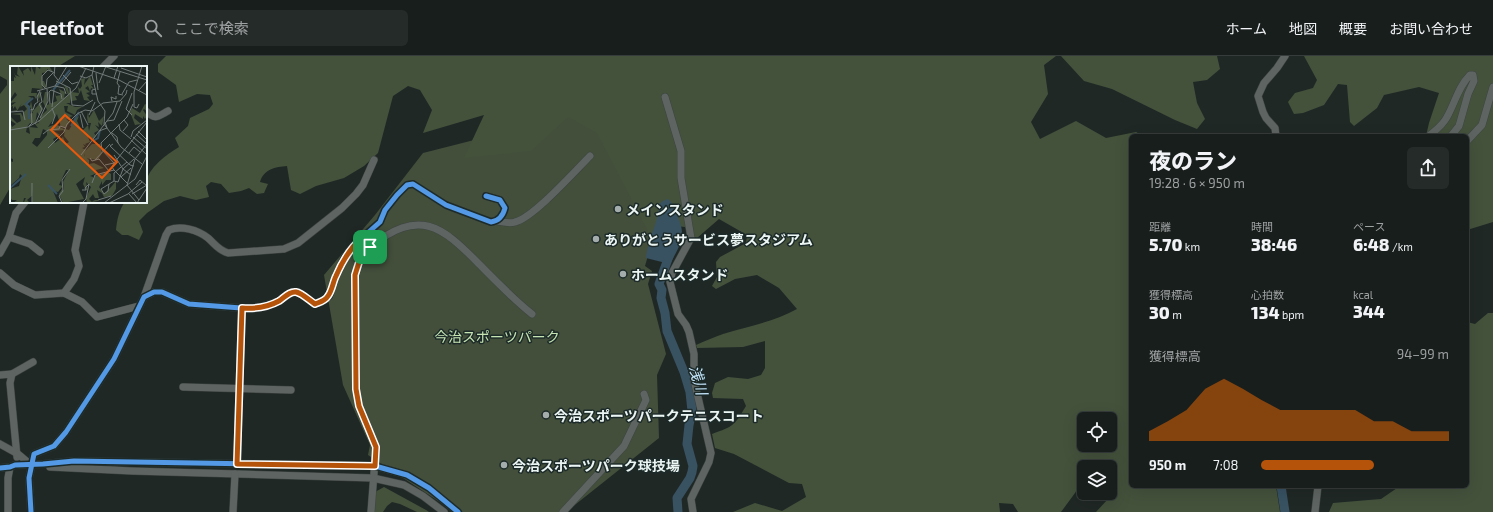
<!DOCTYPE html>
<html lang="ja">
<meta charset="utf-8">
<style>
:root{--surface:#181e1c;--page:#252b29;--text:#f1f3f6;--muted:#9fa2a3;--line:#363c3b;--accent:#b45309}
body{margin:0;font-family:"Exo 2","Noto Sans JP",sans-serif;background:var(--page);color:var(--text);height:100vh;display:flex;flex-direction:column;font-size:15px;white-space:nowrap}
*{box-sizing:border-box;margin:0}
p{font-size:13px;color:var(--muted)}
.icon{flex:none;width:22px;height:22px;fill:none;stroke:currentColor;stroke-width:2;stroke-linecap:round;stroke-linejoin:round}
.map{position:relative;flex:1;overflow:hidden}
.sheet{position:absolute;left:1129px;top:78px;width:340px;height:354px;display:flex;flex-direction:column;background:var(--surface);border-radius:6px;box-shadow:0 4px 16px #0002,0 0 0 1px var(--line)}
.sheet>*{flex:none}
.tools{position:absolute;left:1077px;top:356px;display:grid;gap:8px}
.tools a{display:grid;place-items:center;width:40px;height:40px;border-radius:6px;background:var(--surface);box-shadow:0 4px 16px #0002,0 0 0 1px var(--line);font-size:20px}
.pin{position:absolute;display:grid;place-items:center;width:34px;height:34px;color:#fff;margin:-17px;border-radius:8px;box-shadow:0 2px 6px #0006}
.round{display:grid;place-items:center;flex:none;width:42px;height:42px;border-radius:6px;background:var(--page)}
.overview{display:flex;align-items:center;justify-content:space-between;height:68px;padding:0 20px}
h1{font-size:22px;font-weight:800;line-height:30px}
.stats{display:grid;grid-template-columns:repeat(3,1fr);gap:6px;height:68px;padding:4px 20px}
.stats div{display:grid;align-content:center}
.stats b{font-size:17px;font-weight:800}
.stats small{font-size:11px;font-weight:400}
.stats p{font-size:11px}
.chart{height:112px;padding:8px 20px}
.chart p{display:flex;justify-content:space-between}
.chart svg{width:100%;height:72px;margin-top:4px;fill:var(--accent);opacity:.7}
ul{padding:0 20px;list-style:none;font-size:13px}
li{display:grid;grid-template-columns:64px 48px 1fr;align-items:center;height:30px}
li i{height:10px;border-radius:5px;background:var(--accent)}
header{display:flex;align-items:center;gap:24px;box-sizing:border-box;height:56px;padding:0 20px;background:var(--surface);border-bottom:1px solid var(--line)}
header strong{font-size:19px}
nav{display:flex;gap:22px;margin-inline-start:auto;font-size:14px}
.search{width:280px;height:36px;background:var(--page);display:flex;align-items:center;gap:10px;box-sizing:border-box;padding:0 14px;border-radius:6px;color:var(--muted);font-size:15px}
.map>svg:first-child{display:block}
.green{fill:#434f3b}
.forest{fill:#44523c;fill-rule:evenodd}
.water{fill:#385262}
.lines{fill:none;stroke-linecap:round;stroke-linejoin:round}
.river{stroke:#385262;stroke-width:9}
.minor-casing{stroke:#3d4442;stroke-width:8}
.minor{stroke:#5e6461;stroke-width:7}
.cycleway-casing{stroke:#1c2b29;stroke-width:8}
.cycleway{stroke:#5399e6;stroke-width:5}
.route-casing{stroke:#fff;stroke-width:8}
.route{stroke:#b45309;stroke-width:5}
.poi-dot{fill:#a4adab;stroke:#1c2b29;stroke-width:1.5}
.labels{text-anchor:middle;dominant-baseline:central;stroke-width:3;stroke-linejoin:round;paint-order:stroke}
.poi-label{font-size:14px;font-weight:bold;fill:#ebf5f3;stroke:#1c2b29;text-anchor:start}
.park-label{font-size:14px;fill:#c6e4b1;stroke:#1c2b29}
.water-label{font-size:15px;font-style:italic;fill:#c5e5fb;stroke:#1c2b29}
.inset-river{fill:none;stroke:#385262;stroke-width:2}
.inset-road{fill:none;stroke:#717a78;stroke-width:1}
.view{fill:#e8590c;fill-opacity:0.15;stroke:#e8590c;stroke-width:2}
.inset-edge{fill:none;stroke:#ebf5f3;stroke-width:2}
</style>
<header>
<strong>Fleetfoot</strong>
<div class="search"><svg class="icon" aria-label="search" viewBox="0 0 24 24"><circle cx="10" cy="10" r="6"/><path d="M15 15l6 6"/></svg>ここで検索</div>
<nav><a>ホーム</a><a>地図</a><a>概要</a><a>お問い合わせ</a></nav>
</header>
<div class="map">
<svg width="1493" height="456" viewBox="0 0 1493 456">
<rect width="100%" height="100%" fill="#202826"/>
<path class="green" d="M565 43 625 99 649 169 651 189 645 210 652 215 648 228 666 298 657 319 659 382 566 456H455L368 399 370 389 343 329 324 219 375 159 423 97 486 81Z"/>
<g class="forest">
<path d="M0 0H75L57 11H11V130L0 149V38L7 29V24L0 20Z"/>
<path d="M166 0H1056L1044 9 1048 38 1031 66 1040 83 1076 65 1106 82 1136 76 1143 80H1131V430H1276L1280 456H1096L1108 443 1107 437H1110V411H1084V421L1075 437 1061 456H1018L1013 448 999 447 1000 456H733L755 447 782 455 806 441 802 428 789 427 734 398 715 392 712 378C734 370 734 370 746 350L743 343 713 342 712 337 715 327 728 321 748 323 761 319 765 312V285L743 291 697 292 696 289C705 285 714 281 723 278 748 270 774 266 797 253L779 232 757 219 735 223 716 233 712 230 717 221 716 206 720 201 746 187 747 179 719 163 697 182 694 181 685 171 676 170 658 194 597 77 568 61 531 95 464 102 484 59 423 77 432 54 420 34 408 30 393 40 378 97 364 110 344 122 316 130 300 138 291 134 287 110C275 111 264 113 260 126L268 128 264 137 257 138 249 132 241 135 229 137 221 128 211 126 206 130 209 141 196 144 180 140 164 145 147 157 139 165 143 176 139 184 128 179H122L116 174C117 164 119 154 125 146H146C146 140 145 133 146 127 148 112 167 98 179 91L175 82 188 70 190 62 209 53 213 48 210 39 197 38 179 46 176 29 158 16V8ZM1084 363H1110V389H1084Z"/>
<path d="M1061 0H1217L1220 13 1207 24 1193 26 1197 47 1205 63 1197 73 1175 64 1112 33 1084 25Z"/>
<path d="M1304 0H1493V166L1467 174V80H1426L1429 67 1439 37 1419 31 1384 39 1377 52 1354 70 1350 66 1347 29 1338 28 1324 49 1303 57 1294 58 1288 46 1295 37 1313 32 1317 24Z"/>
<path d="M1488 257H1493V456H1329L1333 447 1381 443 1400 430H1467V266L1475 268Z"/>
<path d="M384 431 426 454 429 456H417L400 448 392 446 387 450 383 456H373L375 436Z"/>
</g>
<path class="water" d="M668 143C674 148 672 149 675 156 688 179 681 187 670 208L646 202C647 185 659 166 659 148L663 145Z"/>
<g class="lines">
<g class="river">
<path d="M669 200 659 228 662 234 661 242 665 257 667 275 684 316 690 336 692 355 689 369 687 388 693 410 692 416 690 422 677 442 678 456"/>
<path d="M1281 430 1285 456"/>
</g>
<defs>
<g id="minor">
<path d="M103 11 114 0"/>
<path d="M665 41 681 95V122L691 182 672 217 670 226 678 258 686 269 689 276 694 298V324L711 397 709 406 691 443 693 456"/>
<path d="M146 55C155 64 157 61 168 55"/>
<path d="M1276 80 1275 72 1266 62 1263 56 1258 40 1264 27 1277 12 1285 0"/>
<path d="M1429 80C1436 74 1443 69 1447 61 1455 47 1458 31 1470 19H1473L1474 25 1468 38 1459 70 1451 80"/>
<path d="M1467 85 1482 69 1493 31"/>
<path d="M497 165C503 166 509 168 515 166 533 162 575 115 590 100"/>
<path d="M9 181 30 188 40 196"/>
<path d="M362 181 370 191 361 203 355 219 356 333 359 350 376 391 371 456"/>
<path d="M370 191C419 152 441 169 479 208 496 225 513 243 532 258"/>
<path d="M0 197 9 181 16 157 25 146"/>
<path d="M0 217 14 229 35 239 64 237 82 246 97 261 139 250"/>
<path d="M64 237 74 223 79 210 75 194 84 146"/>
<path d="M144 241 166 179 169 174C181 169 198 174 208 182 215 188 218 194 228 197L284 193 298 187 342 152 356 138 363 129 374 104"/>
<path d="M12 318 33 306"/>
<path d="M0 319 12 318 10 327 17 401"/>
<path d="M183 331 291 334"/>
<path d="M0 388 18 398 31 409"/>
<path d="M237 408 242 252"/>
<path d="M50 411 132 415 373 422 404 429 423 440 444 456"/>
<path d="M0 412 10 411 15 409 43 408 74 405 375 410 407 419 429 432 458 456"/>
<path d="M8 456V422L10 411"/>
<path d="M31 456 29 422 34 398 54 390 66 376 114 303 144 241 154 236H162L189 248 254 253 279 245 292 236H298L315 248 323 245 329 240 336 220 345 201 354 189 380 166 385 154 397 139 407 129 413 128 446 149 491 166C499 165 503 160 505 152L500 144 486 140"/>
<path d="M233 456 235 418"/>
<path d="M563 456 624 390 646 344 644 338"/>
<path d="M1315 456 1318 430"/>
</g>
</defs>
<use href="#minor" class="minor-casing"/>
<use href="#minor" class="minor"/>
<defs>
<g id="cycleway">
<path d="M0 412 10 411 15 409 43 408 74 405 375 410 407 419 429 432 458 456"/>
<path d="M31 456 29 422 34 398 54 390 66 376 114 303 144 241 154 236H162L189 248 254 253 279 245 292 236H298L315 248 323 245 329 240 336 220 345 201 354 189 380 166 385 154 397 139 407 129 413 128 446 149 491 166C499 165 503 160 505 152L500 144 486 140"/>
</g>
</defs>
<use href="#cycleway" class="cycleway-casing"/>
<use href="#cycleway" class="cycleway"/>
</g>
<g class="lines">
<defs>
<path id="route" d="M362 182 370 191 360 203 355 219 356 333 359 350 376 391 375 410 237 408 242 252C254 253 268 251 279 245 284 242 289 235 296 236 302 237 310 245 315 248 320 246 325 245 328 240 332 235 333 226 336 220 342 206 350 192 362 182Z"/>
</defs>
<use href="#route" class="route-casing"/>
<use href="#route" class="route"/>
</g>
<g class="poi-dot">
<circle cx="618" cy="153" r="4"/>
<circle cx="596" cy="183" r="4"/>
<circle cx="623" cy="218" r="4"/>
<circle cx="546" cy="359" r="4"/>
<circle cx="504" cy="409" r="4"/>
</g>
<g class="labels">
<g class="poi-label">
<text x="626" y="153">メインスタンド</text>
<text x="604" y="183">ありがとうサービス夢スタジアム</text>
<text x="631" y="218">ホームスタンド</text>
<text x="554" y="359">今治スポーツパークテニスコート</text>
<text x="512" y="409">今治スポーツパーク球技場</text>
</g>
<g class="park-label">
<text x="497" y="280">今治スポーツパーク</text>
</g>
<g class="water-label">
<text transform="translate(699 324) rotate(75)">浅川</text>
</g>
</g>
<g transform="translate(10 10)">
<rect width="137" height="137" fill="#202826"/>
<path d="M82 78H90L92 87 88 94 74 92 75 85Z" fill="#434f3b"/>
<path d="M8 0 14 10 13 5 18 2 21 6V0L25 9 26 0 30 3 31 0H39L43 6 37 3V6L32 7V15H34L37 23 32 19 33 23 22 22 21 27H18H27L26 33 24 30H18L22 32 15 38 19 41 18 48 23 47 20 41 16 38 20 40 21 35 23 45 30 37 27 29 32 26 29 33 33 43 29 49 27 46 25 58 20 57 17 61 16 66 20 68 19 61 28 62 25 58 29 57 28 55 29 53 30 55V51L37 44 33 36 35 26H37V39L47 35 44 25 46 30 51 29 53 34 49 23 55 26 54 32 58 29 54 19 58 22 59 27 60 22 61 26 69 27 68 21 70 23 72 20 71 13 75 12 74 19 80 10 83 19H81L84 23 81 22 80 25 78 20 75 22 80 26 76 27 80 30 77 31 80 35 74 34 71 24 68 30H65L67 34 62 35 61 32 60 37H56L65 41H72L67 44 65 49 57 45 58 40H54L55 46 63 50 60 51 61 54 56 53 60 56 56 61H51L47 48 38 61 46 58 55 64 44 65 50 69 43 73 45 77 53 71 56 78 59 76 54 70 55 63 59 64 66 52 69 50 67 55 72 65 78 59 79 65 81 57H78L77 51 78 46 79 52 84 44 89 55 94 50 92 60 88 56 89 61 85 59 89 64 84 67 86 70 83 73 78 71 80 76 75 78 77 80 73 78 75 81 72 82 76 84 74 90 79 94V98L84 97 94 102 86 104 87 107 80 110 83 111V114L85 110 98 106 101 108V114H96L92 119V115L89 121 94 128 102 120 100 116 102 120 106 115V123L102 130 94 131 92 127 87 124 89 132H85L83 128 79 133 82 136 84 134 83 135 85 134H88V135L77 137 76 132 81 121 76 116 78 125 76 124 73 118 75 111 66 118 74 133 53 137 49 128 52 123 54 125 53 116 59 104H56L49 119 53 120 48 126 43 125 48 137H22L23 124V129L17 134 20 137 14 136 16 132H14L13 137H3L7 134H2L0 131V123L9 120 12 110 10 108 9 112 0 120V95L3 96V93L0 92V56L2 61 6 58 0 54 1 51 7 57 11 55 10 49 1 48 11 47 13 51V47L17 43 14 39 10 41 12 37 7 45H2L7 44 5 40 3 43V40L0 41 6 36 0 37 7 29 5 26 0 34V11L1 15H4V11L6 12 3 5 5 9 10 11 7 8ZM33 63 37 65V69L27 81 22 77 25 72H30ZM135 38 137 39V45L134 43 133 44 137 50 135 53 133 50V53L125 48 124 52 131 58 125 59 120 46 122 42 130 47Z" fill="#44523c" fill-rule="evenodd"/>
<path class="inset-river" d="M43 24 60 4M19 53V41L16 38 23 32M61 60 69 46M83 75 88 72 90 64M38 119 47 128M0 122 16 108"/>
<path class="inset-road" d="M45 0 44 9 48 14M68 0 109 14 137 29M84 0 82 9 88 35 95 45 94 58 111 81 132 98M93 0 137 14M111 2 137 11M110 6 107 17 110 21M86 7 88 24M53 9 62 18 68 16M70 10 76 12 82 9M104 12 108 0M46 15 60 22 62 39 73 40 83 34M89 17 96 0M51 18 61 6M45 20 57 0M45 20 54 22 56 28M109 20 108 28 113 29M36 21 37 13 43 7M36 23 32 19V10L38 4 45 7M86 23 82 24V28H87M129 24 137 15M27 25 45 20M112 28 119 16 127 14M102 35 101 31 106 33V30M40 38 39 26 41 24 51 28 52 33M129 38 127 42 124 41V26L132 0M42 41 44 24M71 45 78 59M0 46 13 45 15 54M70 48 73 62M79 49 85 36M122 49 116 43 122 27M30 52 38 35 37 23M97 55 104 54 112 35M25 58 32 43 29 38 32 36 30 26M42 58 45 50 42 42M109 58 110 64 121 73M19 60 22 57 21 43 23 44 25 38 28 36 27 31 30 25M0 64 18 61 29 55 66 22 76 2M89 65 97 62 95 56M113 65 118 59 114 54M128 65 137 74M102 67 107 71 108 77M33 68 38 64 49 63 50 60 56 62M126 68 137 78M121 71 123 65 137 54M123 71 137 83M121 74 137 89M103 78 100 80 120 99 124 100M38 82 54 66 57 58 67 48 75 44 82 45 93 37 110 35 116 28 117 24M119 87 124 81 130 86M71 89 103 47 107 36M104 89 113 103 121 109M80 92 82 95 89 93 99 105M125 93 117 119 129 134M125 93 137 78M85 94 100 78M104 97 102 101 104 104 117 117M105 98 92 84 91 77 117 51 123 38M95 99 104 97 137 56M111 111 121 102M104 115 108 116 113 103 124 93M104 115V107L117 96M22 117V137M82 117 85 109 104 104M99 118 98 125 94 128 91 123 104 115M126 119 130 114 137 120M72 124H76L75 122 79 118 76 133 72 137M119 128 127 137M122 128 137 119M88 134 101 130M52 137 49 130 53 125 52 114 60 103M94 137 125 113 137 90M99 137 118 128 132 116M127 137 137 122"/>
<path class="view" d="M55 49 107 96 92 112 41 64Z"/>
<rect width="137" height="137" class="inset-edge"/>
</g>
</svg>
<div class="tools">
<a><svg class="icon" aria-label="locate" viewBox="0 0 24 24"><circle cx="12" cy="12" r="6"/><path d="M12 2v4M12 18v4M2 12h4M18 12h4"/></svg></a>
<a><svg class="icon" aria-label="layers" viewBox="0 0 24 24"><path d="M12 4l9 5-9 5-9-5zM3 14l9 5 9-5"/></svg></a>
</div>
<div class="pin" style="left:370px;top:191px;background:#1e9e55"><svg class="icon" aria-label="arrive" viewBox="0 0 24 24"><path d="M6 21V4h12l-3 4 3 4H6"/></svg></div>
<section class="sheet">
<div class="overview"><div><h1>夜のラン</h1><p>19:28 · 6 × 950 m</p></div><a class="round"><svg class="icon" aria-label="share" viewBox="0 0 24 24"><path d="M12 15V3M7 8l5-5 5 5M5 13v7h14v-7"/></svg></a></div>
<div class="stats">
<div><p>距離</p><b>5.70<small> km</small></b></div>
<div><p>時間</p><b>38:46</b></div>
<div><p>ペース</p><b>6:48<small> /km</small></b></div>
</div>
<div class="stats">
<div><p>獲得標高</p><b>30<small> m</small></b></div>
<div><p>心拍数</p><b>134<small> bpm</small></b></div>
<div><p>kcal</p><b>344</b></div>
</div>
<div class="chart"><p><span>獲得標高</span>94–99 m</p>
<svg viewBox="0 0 160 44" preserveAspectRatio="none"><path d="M0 44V38L10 32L20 25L30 12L40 6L50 12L60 19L70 25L80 25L90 25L100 25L110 25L120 32L130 32L140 38L150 38L160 38V44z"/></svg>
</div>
<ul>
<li><b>950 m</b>7:08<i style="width:60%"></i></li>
</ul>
</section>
</div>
